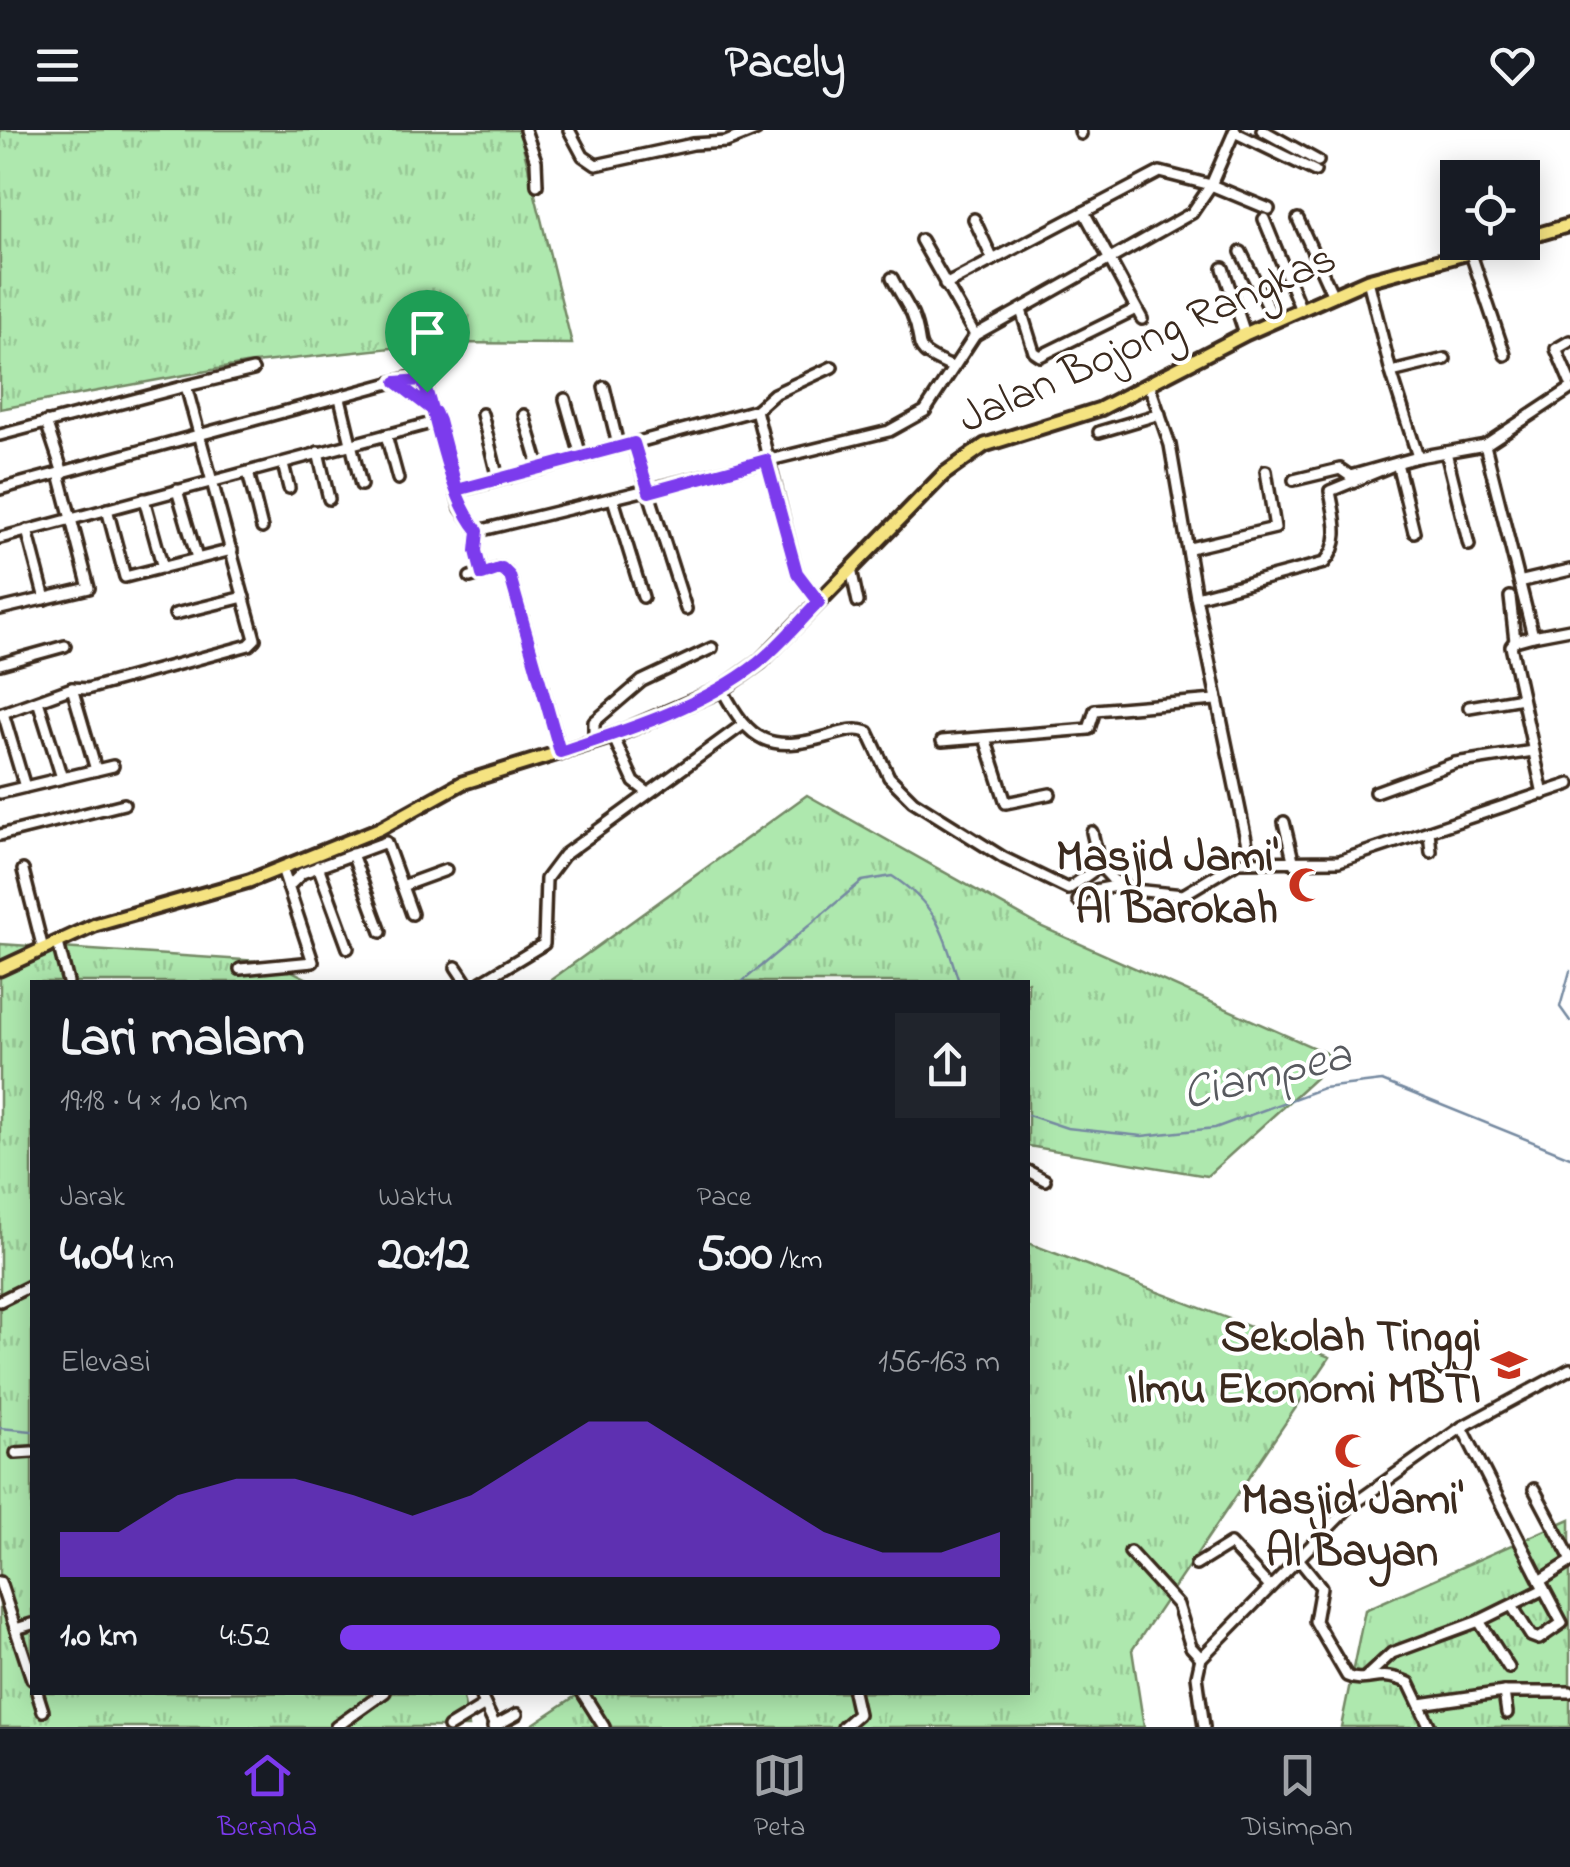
<!DOCTYPE html>
<html lang="id">
<meta charset="utf-8">
<style>
:root{--surface:#171b24;--page:#20242c;--text:#f1f3f6;--muted:#9ea1a6;--line:#363941;--accent:#7c3aed}
body{margin:0;font-family:"Indie Flower",sans-serif;background:var(--page);color:var(--text);height:100vh;display:flex;flex-direction:column;font-size:38px;white-space:nowrap}
*{box-sizing:border-box;margin:0}
p{font-size:32px;color:var(--muted)}
.icon{flex:none;width:55px;height:55px;fill:none;stroke:currentColor;stroke-width:2;stroke-linecap:round;stroke-linejoin:round}
.map{position:relative;flex:1;overflow:hidden}
.sheet{position:absolute;left:30px;top:850px;width:1000px;height:715px;display:flex;flex-direction:column;background:var(--surface);border-radius:0px;box-shadow:0 5px 25px #0003}
.sheet>*{flex:none}
.tools{position:absolute;left:1440px;top:30px;display:grid;gap:20px}
.tools a{display:grid;place-items:center;width:100px;height:100px;border-radius:0px;background:var(--surface);box-shadow:0 5px 25px #0003;font-size:50px}
.pin{position:absolute;display:grid;place-items:center;width:85px;height:85px;color:#fff;margin:-102px -42px;border-radius:50% 50% 50% 0;rotate:-45deg;box-shadow:0 0 10px #0007}
.pin .icon{rotate:45deg}
.round{display:grid;place-items:center;flex:none;width:105px;height:105px;border-radius:0px;background:var(--page)}
.summary{display:flex;align-items:center;justify-content:space-between;height:170px;padding:0 30px}
h1{font-size:55px;font-weight:800;line-height:75px}
.stats{display:grid;grid-template-columns:repeat(3,1fr);gap:15px;height:170px;padding:10px 30px}
.stats div{display:grid;align-content:center}
.stats b{font-size:50px;font-weight:800}
.stats small{font-size:28px;font-weight:400}
.stats p{font-size:28px}
.chart{height:280px;padding:20px 30px}
.chart p{display:flex;justify-content:space-between}
.chart svg{width:100%;height:180px;margin-top:10px;fill:var(--accent);opacity:.7}
ul{padding:0 30px;list-style:none;font-size:32px}
li{display:grid;grid-template-columns:160px 120px 1fr;align-items:center;height:75px}
li i{height:25px;border-radius:12px;background:var(--accent)}
header{display:flex;justify-content:space-between;align-items:center;height:130px;padding:0 30px;background:var(--surface);font-size:45px;font-weight:800}
.tab-bar{display:flex;justify-content:space-around;align-items:center;height:140px;border-top:2px solid var(--line);background:var(--surface);font-size:28px;color:var(--muted)}
.tab-bar a{display:grid;justify-items:center;gap:5px}
.tab-bar .active{color:var(--accent)}
.map>svg:first-child{display:block}
.grass{fill:url(#grass-tufts);stroke:#748966;stroke-width:2.5}
.lines{fill:none;stroke-linecap:round;stroke-linejoin:round}
.stream{stroke:#768aa1;stroke-width:2.5}
.minor-casing{stroke:#3b2a1e;stroke-width:16}
.major-casing{stroke:#3b2a1e;stroke-width:19}
.minor{stroke:#fff;stroke-width:9}
.major{stroke:#f5e381;stroke-width:11}
.route-casing{stroke:#fff;stroke-width:20}
.route{stroke:#7c3aed;stroke-width:12}
.labels{text-anchor:middle;dominant-baseline:central;stroke-width:8;stroke-linejoin:round;paint-order:stroke}
.street-label{font-size:45px;fill:#3b2a1e;stroke:#fff}
.poi-label{font-size:45px;font-weight:bold;fill:#3b2a1e;stroke:#fff;text-anchor:end}
.water-label{font-size:48px;font-style:italic;fill:#585a5f;stroke:#fff}
</style>
<header><svg class="icon" aria-label="menu" viewBox="0 0 24 24"><path d="M4 6h16M4 12h16M4 18h16"/></svg>Pacely<svg class="icon" aria-label="heart" viewBox="0 0 24 24"><path d="M12 20l-8-8c-3-5 5-10 8-4 3-6 11-1 8 4z"/></svg></header>
<div class="map">
<svg width="1570" height="1597" viewBox="0 0 1570 1597">
<defs>
<pattern id="grass-tufts" width="24" height="20" patternUnits="userSpaceOnUse" patternTransform="scale(2.5)"><rect width="24" height="20" fill="#aee8ae"/><path d="M3 7l-1-3M5 7V3M7 7l1-3M15 17l-1-3M17 17v-4M19 17l1-3" fill="none" stroke="#97c795"/></pattern>
</defs>
<rect width="100%" height="100%" fill="#fff"/>
<filter id="ink" filterUnits="userSpaceOnUse"><feTurbulence type="fractalNoise" baseFrequency=".01" numOctaves="2"/><feDisplacementMap in="SourceGraphic" scale="20" xChannelSelector="R" yChannelSelector="G"/><feConvolveMatrix kernelMatrix="1 2 1 2 8 2 1 2 1" color-interpolation-filters="sRGB"/></filter>
<g filter="url(#ink)">
<g class="grass">
<path d="M0 0H519L572 214 437 213 245 234 0 279Z"/>
<path d="M807 665 1042 797 1337 928 1207 1046 1028 1016V852H548Z"/>
<path d="M0 814 273 832 314 852H32V1562L462 1563 469 1597H0Z"/>
<path d="M1028 1113 1330 1227 1132 1520 1144 1597H529L580 1563 1028 1562Z"/>
<path d="M1570 1389V1597H1341L1365 1480Z"/>
</g>
<g class="lines">
<g class="stream">
<path d="M1570 841 1560 877 1570 891"/>
<path d="M742 852 862 751 892 746C938 776 943 803 959 852"/>
<path d="M1028 985 1067 998 1142 1006 1215 998 1323 958 1382 951 1570 1027"/>
<path d="M0 1298 32 1301"/>
</g>
<defs>
<g id="minor">
<path d="M525 0 536 31 537 55"/>
<path d="M569 0 583 26 596 35 693 14 726 12 756 0"/>
<path d="M1080 0 1081 4"/>
<path d="M1262 0 1318 31"/>
<path d="M1234 2 1315 41"/>
<path d="M1084 82 1142 189"/>
<path d="M974 89 993 130"/>
<path d="M1264 89 1301 180"/>
<path d="M1298 89 1333 166"/>
<path d="M921 110 975 205"/>
<path d="M1241 122 1275 191"/>
<path d="M1471 124 1505 225"/>
<path d="M1223 138 1245 204"/>
<path d="M892 148C898 160 906 172 912 184 927 219 906 217 952 237"/>
<path d="M1368 150 1391 242 1418 327 1485 315 1533 506 1570 499"/>
<path d="M945 155 1160 42 1211 55 1269 79"/>
<path d="M1021 180 1034 222 1040 226 1136 179"/>
<path d="M415 207 427 259"/>
<path d="M1570 211 1556 219 1570 252"/>
<path d="M1391 242 1445 229"/>
<path d="M396 252 433 280"/>
<path d="M1149 254 1170 315 1196 467 1324 433C1344 411 1334 386 1330 361L1391 336"/>
<path d="M186 256 253 240"/>
<path d="M604 257 618 315"/>
<path d="M340 268 361 355"/>
<path d="M565 269 581 326"/>
<path d="M756 280 774 264 832 237"/>
<path d="M482 284 498 349"/>
<path d="M524 285 540 339"/>
<path d="M46 292 63 343"/>
<path d="M1099 302 1160 284"/>
<path d="M0 305 186 256 255 509 249 515 87 559 72 558 0 584"/>
<path d="M386 305 398 349"/>
<path d="M633 313 686 479"/>
<path d="M1485 315 1570 259"/>
<path d="M318 322 329 369"/>
<path d="M1446 322 1469 415"/>
<path d="M1397 333 1414 402"/>
<path d="M283 334 289 358"/>
<path d="M248 342 262 398"/>
<path d="M1294 350 1340 339 1350 346 1418 327"/>
<path d="M0 359 408 248 421 250 427 262 461 378 478 401 889 301 925 281 975 205 1192 83 1211 55 1235 0"/>
<path d="M177 360 197 428"/>
<path d="M457 361 756 280 797 443 819 472"/>
<path d="M144 369 163 438"/>
<path d="M613 369 643 467"/>
<path d="M107 379 125 447 232 420"/>
<path d="M27 400 45 469"/>
<path d="M478 401 476 421 483 445"/>
<path d="M0 408 439 291"/>
<path d="M1190 418 1275 398 1266 341"/>
<path d="M851 439 858 472"/>
<path d="M470 447 502 438 510 446 560 621"/>
<path d="M1523 451 1570 440"/>
<path d="M1196 467 1250 729"/>
<path d="M1510 467 1515 511"/>
<path d="M0 479 89 458 59 343"/>
<path d="M175 484 244 467"/>
<path d="M1533 506 1515 511 1511 516 1543 664"/>
<path d="M0 534 65 516"/>
<path d="M72 558 96 640"/>
<path d="M722 559C750 613 770 623 829 606 843 602 854 597 868 602L889 647 913 671 1004 728 1068 759 1100 736 1113 750 1134 760 1183 765 1238 732 1339 731 1570 654"/>
<path d="M38 571 62 648"/>
<path d="M1469 577 1522 568"/>
<path d="M3 583 25 657"/>
<path d="M613 606 634 652 647 662"/>
<path d="M985 608 1006 673 1050 664"/>
<path d="M594 610V592L642 551 712 518"/>
<path d="M942 611 1089 599 1095 580 1215 570"/>
<path d="M1375 662 1455 633 1533 621"/>
<path d="M0 663 113 636"/>
<path d="M1284 692 1294 734"/>
<path d="M1429 701 1431 722"/>
<path d="M1092 702 1100 736"/>
<path d="M0 705 124 674"/>
<path d="M352 724 381 802"/>
<path d="M318 736 348 818"/>
<path d="M23 740 43 819"/>
<path d="M402 756 446 740"/>
<path d="M288 757 302 743 386 712 412 784"/>
<path d="M1078 771 1084 762 1121 755"/>
<path d="M58 813 68 852"/>
<path d="M456 837 466 852"/>
<path d="M240 839 313 832 282 738"/>
<path d="M481 852 544 814 546 749 564 725 741 596"/>
<path d="M1028 1041 1045 1050"/>
<path d="M0 1171 32 1155"/>
<path d="M16 1323 32 1322"/>
<path d="M1534 1359 1570 1427"/>
<path d="M1130 1422 1178 1475 1191 1517 1201 1528"/>
<path d="M1296 1426 1321 1457 1315 1491 1347 1546C1366 1555 1379 1538 1409 1553L1430 1597"/>
<path d="M1196 1435 1230 1414 1268 1455"/>
<path d="M1540 1451 1570 1432"/>
<path d="M0 1452 32 1549"/>
<path d="M1512 1476 1531 1506 1539 1509 1562 1493 1544 1459"/>
<path d="M1479 1491 1509 1538"/>
<path d="M16 1499 32 1494"/>
<path d="M1366 1547 1392 1523 1479 1491 1544 1459 1462 1297"/>
<path d="M37 1562 43 1581"/>
<path d="M479 1562 495 1596"/>
<path d="M582 1562 604 1597"/>
<path d="M1504 1562 1507 1583"/>
<path d="M1420 1574 1504 1562H1570"/>
<path d="M336 1597 385 1562"/>
<path d="M449 1597 485 1575"/>
<path d="M493 1597 517 1584"/>
<path d="M843 1597 858 1584 853 1562"/>
<path d="M1204 1597 1197 1546 1201 1528 1348 1378 1462 1297 1570 1239"/>
</g>
<g id="major">
<path d="M1522 109 1570 95"/>
<path d="M0 839 95 795 249 751 379 699 462 653 613 606 722 559 760 532 944 344 985 315 1100 279 1245 204 1368 150 1509 112"/>
</g>
</defs>
<use href="#minor" class="minor-casing"/>
<use href="#major" class="major-casing"/>
<use href="#minor" class="minor"/>
<use href="#major" class="major"/>
</g>
</g>
<g class="lines" filter="url(#ink)">
<defs>
<path id="route" d="M427 262C440 303 451 369 478 401L476 421 482 445 502 438 510 446 560 622C627 600 702 577 758 533 780 515 799 492 819 472L797 443 766 330 649 362 634 313 457 360 439 291 435 282 396 252 421 250 427 262"/>
</defs>
<use href="#route" class="route-casing"/>
<use href="#route" class="route"/>
</g>
<defs>
<symbol id="mosque-bare" viewBox="-9 -9 18 18"><path d="M3.5-4.9A6 6 0 1 0 3.5 4.9A5 5 0 1 1 3.5-4.9Z" fill="#c8321e" stroke="#fff" stroke-width="2.5" paint-order="stroke"/></symbol>
<symbol id="university-bare" viewBox="-9 -9 18 18"><path d="M0-5L7-2L0 1L-7-2ZM-4 1L0 2.5L4 1V4Q0 6-4 4Z" fill="#c8321e" stroke="#fff" stroke-width="2.5" paint-order="stroke"/></symbol>
</defs>
<g fill-rule="evenodd">
<use href="#mosque-bare" x="1281" y="730" width="50" height="50"/>
<use href="#university-bare" x="1484" y="1210" width="50" height="50"/>
<use href="#mosque-bare" x="1327" y="1296" width="50" height="50"/>
</g>
<g class="labels">
<g class="street-label">
<text transform="translate(1148 210) rotate(-24)">Jalan Bojong Rangkas</text>
</g>
<g class="poi-label">
<text x="1278" y="729">Masjid Jami'<tspan x="1278" dy="52">Al Barokah</tspan></text>
<text x="1481" y="1209">Sekolah Tinggi<tspan x="1481" dy="52">Ilmu Ekonomi MBTI</tspan></text>
<text x="1352" y="1372" text-anchor="middle">Masjid Jami'<tspan x="1352" dy="52">Al Bayan</tspan></text>
</g>
<g class="water-label">
<text transform="translate(1267 946) rotate(-14)">Ciampea</text>
</g>
</g>
</svg>
<div class="tools">
<a><svg class="icon" aria-label="locate" viewBox="0 0 24 24"><circle cx="12" cy="12" r="6"/><path d="M12 2v4M12 18v4M2 12h4M18 12h4"/></svg></a>
</div>
<div class="pin" style="left:427px;top:262px;background:#1e9e55"><svg class="icon" aria-label="arrive" viewBox="0 0 24 24"><path d="M6 21V4h12l-3 4 3 4H6"/></svg></div>
<section class="sheet">
<div class="summary"><div><h1>Lari malam</h1><p>19:18 · 4 × 1.0 km</p></div><a class="round"><svg class="icon" aria-label="share" viewBox="0 0 24 24"><path d="M12 15V3M7 8l5-5 5 5M5 13v7h14v-7"/></svg></a></div>
<div class="stats">
<div><p>Jarak</p><b>4.04<small> km</small></b></div>
<div><p>Waktu</p><b>20:12</b></div>
<div><p>Pace</p><b>5:00<small> /km</small></b></div>
</div>
<div class="chart"><p><span>Elevasi</span>156–163 m</p>
<svg viewBox="0 0 160 44" preserveAspectRatio="none"><path d="M0 44V33L10 33L20 24L30 20L40 20L50 24L60 29L70 24L80 15L90 6L100 6L110 15L120 24L130 33L140 38L150 38L160 33V44z"/></svg>
</div>
<ul>
<li><b>1.0 km</b>4:52<i style="width:100%"></i></li>
</ul>
</section>
</div>
<nav class="tab-bar">
<a class="active"><svg class="icon" aria-label="home" viewBox="0 0 24 24"><path d="M3 11l9-7 9 7M6 9v11h12V9"/></svg>Beranda</a>
<a><svg class="icon" aria-label="map" viewBox="0 0 24 24"><path d="M3 6l6-2 6 2 6-2v14l-6 2-6-2-6 2zM9 4v14M15 6v14"/></svg>Peta</a>
<a><svg class="icon" aria-label="saved" viewBox="0 0 24 24"><path d="M7 4h10v16l-5-4-5 4z"/></svg>Disimpan</a>
</nav>
